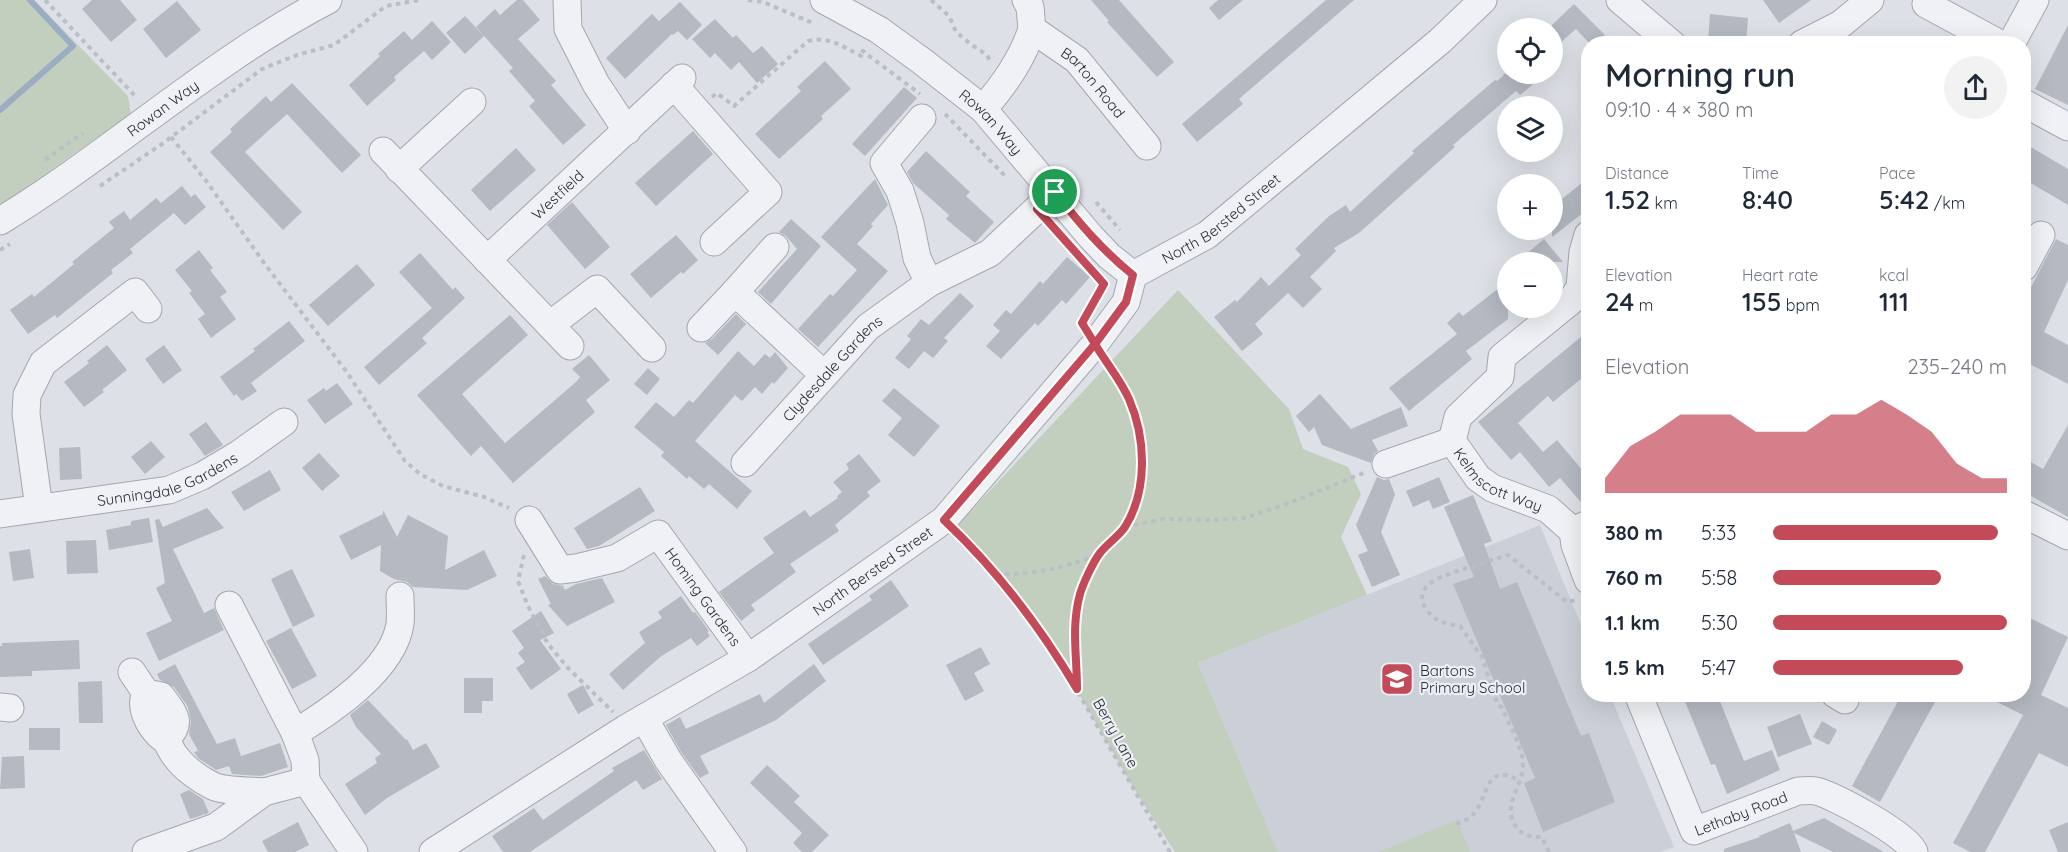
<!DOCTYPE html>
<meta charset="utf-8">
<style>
:root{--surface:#fff;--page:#f2f2f3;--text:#1f2937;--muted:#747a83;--accent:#c34a58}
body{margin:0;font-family:Quicksand,sans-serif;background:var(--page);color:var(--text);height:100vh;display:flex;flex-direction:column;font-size:22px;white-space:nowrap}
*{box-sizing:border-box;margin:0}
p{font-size:20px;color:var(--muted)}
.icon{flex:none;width:33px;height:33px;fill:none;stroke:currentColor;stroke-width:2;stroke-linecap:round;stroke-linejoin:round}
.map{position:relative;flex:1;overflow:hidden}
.drawer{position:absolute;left:1581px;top:36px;width:450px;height:666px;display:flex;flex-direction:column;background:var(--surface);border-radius:24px;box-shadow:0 6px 24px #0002}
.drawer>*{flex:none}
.tools{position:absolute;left:1497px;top:18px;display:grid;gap:12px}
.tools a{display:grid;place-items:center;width:66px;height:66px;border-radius:50%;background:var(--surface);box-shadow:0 6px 24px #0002;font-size:30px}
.pin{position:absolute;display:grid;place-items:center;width:51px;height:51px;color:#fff;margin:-26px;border:3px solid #fff;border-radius:50%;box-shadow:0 2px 6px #0007}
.round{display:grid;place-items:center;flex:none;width:63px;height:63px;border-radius:32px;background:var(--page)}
.summary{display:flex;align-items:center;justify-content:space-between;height:102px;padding:0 24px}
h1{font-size:33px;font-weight:600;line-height:45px}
.metrics{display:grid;grid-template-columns:repeat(3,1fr);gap:9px;height:102px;padding:6px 24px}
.metrics div{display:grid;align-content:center}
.metrics b{font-size:26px;font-weight:600}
.metrics small{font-size:16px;font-weight:400}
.metrics p{font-size:16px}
.chart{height:168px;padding:12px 24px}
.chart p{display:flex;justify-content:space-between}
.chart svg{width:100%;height:108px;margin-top:6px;fill:var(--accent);opacity:.7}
ul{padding:0 24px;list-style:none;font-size:20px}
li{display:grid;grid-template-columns:96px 72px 1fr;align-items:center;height:45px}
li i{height:15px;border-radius:8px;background:var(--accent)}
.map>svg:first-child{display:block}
.built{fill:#cbcfd7}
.green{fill:#c2cfbf}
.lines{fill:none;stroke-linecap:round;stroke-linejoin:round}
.stream{stroke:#9aadc3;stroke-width:6}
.building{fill:#b5b9c2}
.minor-casing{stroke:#a3a7af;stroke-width:29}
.path{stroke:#bbbec4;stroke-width:4;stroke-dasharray:4.5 4.5;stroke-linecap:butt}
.minor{stroke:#eff1f4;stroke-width:27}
.route-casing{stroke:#fff;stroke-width:12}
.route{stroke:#c34a58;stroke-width:8}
.labels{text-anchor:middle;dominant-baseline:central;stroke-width:4.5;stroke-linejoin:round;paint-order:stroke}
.street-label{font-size:15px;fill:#282e3b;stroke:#eceff4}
.poi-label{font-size:15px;fill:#282e3b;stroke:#eceff4;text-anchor:start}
</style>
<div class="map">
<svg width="2068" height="852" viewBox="0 0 2068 852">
<rect width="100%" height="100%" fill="#dde0e6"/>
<path class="built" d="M1540 525 1588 642V694L1610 695 1674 847 1660 852H1278L1198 663Z"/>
<g class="green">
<path d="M0 0H34L128 96 131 114 0 205Z"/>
<path d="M1178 290 1289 409 1303 449 1348 467 1361 494 1341 537 1367 595 1198 663 1278 852H1175L1134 789 1053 649 995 574 954 529Z"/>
<path d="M1457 820 1470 852H1379Z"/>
</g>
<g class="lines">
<path class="stream" d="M0 110 73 46 30 0"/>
</g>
<g class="building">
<path d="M92 0H120L137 20 111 42 82 9Z"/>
<path d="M517 0H523L540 20 518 39 556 81 551 85 586 125 563 145 529 106 535 101 509 71 513 68 476 27 495 9 500 15Z"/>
<path d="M1091 0H1119L1174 62 1157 77 1107 22 1109 21Z"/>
<path d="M1218 0H1243L1219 20 1209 8Z"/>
<path d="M1326 0H1354L1239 99 1243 104 1197 142 1182 124Z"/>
<path d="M1763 0H1811L1779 23Z"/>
<path d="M177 1 201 30 166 58 143 29Z"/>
<path d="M680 2 702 25 687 40 678 31 673 35 672 34 625 79 606 58 652 14 659 21Z"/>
<path d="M1574 4 1605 35 1596 44H1590L1576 29 1552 50V25Z"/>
<path d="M1710 14 1748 18 1746 44 1708 42Z"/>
<path d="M465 16 484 36 465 54 446 33Z"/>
<path d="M715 19 733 38 736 35 753 53 762 46 778 64 757 83 739 62 731 70 715 53 710 58 692 39Z"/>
<path d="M432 21 451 42 432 60 424 51 394 77 396 80 367 106 349 85 380 56 378 54 404 31 412 40Z"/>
<path d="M2068 25V105L2035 89Z"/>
<path d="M825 61 851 89 821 116 823 119 779 159 755 134 801 91 797 87Z"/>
<path d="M1502 74H1545L1520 95 1516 91 1453 145 1455 147 1359 233 1334 248 1336 251 1310 277 1322 289 1303 308 1288 293 1255 324 1263 334 1242 351 1214 317 1235 300 1237 302 1261 277 1269 286 1301 255 1295 249 1329 216 1346 205 1350 212 1414 153 1412 151 1495 80 1497 81 1504 75Z"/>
<path d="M292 83 361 155 342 173 287 114 245 152 302 212 283 230 210 152 232 132 230 129 266 96 271 102Z"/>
<path d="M904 87 917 98 865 156 852 144Z"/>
<path d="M693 131 713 154 656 206 635 183Z"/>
<path d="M2024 143 2068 169V205L2024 179Z"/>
<path d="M516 148 536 170 490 211 471 190Z"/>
<path d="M926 151 970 192 966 196 994 222 975 243 946 219 949 215 913 183 907 172Z"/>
<path d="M1588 178V209L1552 237V207Z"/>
<path d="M875 179 888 205 871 224 873 226 857 244 888 271 818 347 798 329 830 294 833 296 857 270 821 237Z"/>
<path d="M182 186 191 197 195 194 206 207 185 225 174 213 130 249 133 253 111 270 113 273 57 318 55 315 28 334 10 310 32 294 34 297 74 264 72 262 114 228 109 222 124 211 130 220 156 198 161 203Z"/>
<path d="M572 202 610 247 585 269 547 225Z"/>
<path d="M791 219 821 246 771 304 758 292 797 249 786 236 779 232Z"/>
<path d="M676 235 698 260 683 274 681 272 651 298 630 274Z"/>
<path d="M1544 239 1563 262H1517Z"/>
<path d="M2056 239 2068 245V280L2044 332 2068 345V384L2024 361V301Z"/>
<path d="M199 250 213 268 210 270 227 292 220 297 236 319 211 338 198 319 205 314 189 293 192 291 175 270Z"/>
<path d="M420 253 453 290 455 287 465 298 422 338 427 343 379 385 364 367 432 308 399 272Z"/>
<path d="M1067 257 1090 277 1066 304 1062 300 1038 326 1035 323 1001 359 986 346 1000 331 993 325 1006 310 1011 314 1040 281 1043 284Z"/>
<path d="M357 264 375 285 328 326 309 305Z"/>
<path d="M1508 281V319L1466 351 1472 359 1409 411 1389 388 1457 334 1447 323 1459 312 1463 316Z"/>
<path d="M960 293 974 306 944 338 948 341 933 358 924 351 909 369 895 358 911 339 907 336 921 319 929 325Z"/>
<path d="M736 314 746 324 718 355 705 343 712 339Z"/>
<path d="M510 315 528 335 462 394 505 443 576 382 580 377 572 369 589 355 610 380 586 400 595 412 513 483 481 446 471 456 417 395Z"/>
<path d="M289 321 305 341 251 383 257 391 242 401 236 394 234 396 220 377 255 351 253 349Z"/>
<path d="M1588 331V373L1553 402 1548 396 1518 423 1543 452 1557 440 1588 477 1587 509 1560 478 1549 487 1520 452 1511 460 1478 422Z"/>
<path d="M107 345 127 370 102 390 104 392 84 407 64 382 89 363 87 361Z"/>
<path d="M164 345 182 370 163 384 145 359Z"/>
<path d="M738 351 754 366 765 354 770 358 775 352 788 368 774 384 772 382 762 394 755 387 742 401 735 395 695 441 752 491 737 509 709 484 704 489 689 476 687 479 661 456 664 452 634 427 656 402 674 417 689 400 693 403Z"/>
<path d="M648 368 660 379 647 395 634 384Z"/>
<path d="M337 383 353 404 325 424 307 400 324 388 326 391Z"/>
<path d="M894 388 940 426 914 457 888 435 902 418 882 401Z"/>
<path d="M1320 394 1351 429 1401 407 1408 426 1372 440 1378 451 1374 454 1371 463 1322 445 1314 427 1309 432 1296 416Z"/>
<path d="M206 422 223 445 205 456 189 434Z"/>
<path d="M2068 425V517L2024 492V458L2043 469Z"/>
<path d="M151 441 165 457 145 474 131 457Z"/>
<path d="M80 447 82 479 60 480 59 448Z"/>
<path d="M319 453 340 476 322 491 302 468Z"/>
<path d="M859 454 881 481 867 492 870 496 835 525 839 531 790 564 796 572 751 605 755 610 741 621 719 592 774 553 763 538 805 510 810 517 838 498 837 496 842 492 833 482 849 469 846 464Z"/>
<path d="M270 470 281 490 244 511 231 492Z"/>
<path d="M1377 477 1384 480 1389 479 1395 494 1381 532 1400 575 1372 587 1358 555 1368 551 1356 525Z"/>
<path d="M1439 477 1450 502 1433 509 1429 500 1413 507 1406 491Z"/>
<path d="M640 487 655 511 599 546 587 549 574 528Z"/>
<path d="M1473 495 1492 541 1484 544 1500 589 1517 582 1581 736 1589 733 1615 802 1543 832 1524 783 1535 778 1453 584 1474 577 1444 507Z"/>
<path d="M207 508 224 528 173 549 204 613 214 608 224 630 159 661 146 633 172 621 156 588 165 583 155 520 159 519 163 527Z"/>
<path d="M383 510 397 537 408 515 448 536 445 570 484 550 497 576 467 590 413 587 407 582 394 579 380 571 381 545 351 560 339 536 383 514Z"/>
<path d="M149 518 153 542 109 550 106 530 131 525V521Z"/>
<path d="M96 540 98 573 67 574 66 541Z"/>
<path d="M30 549 34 578 13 581 9 552Z"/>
<path d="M292 569 315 616 293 627 271 579Z"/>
<path d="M545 576 553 584 563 586 565 590 576 584 602 578 615 602 567 626 548 605 551 604 538 579Z"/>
<path d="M891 580 909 606 823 665 808 644 872 600 869 596Z"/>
<path d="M681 596 693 613 695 612 709 631 707 632 710 636 697 646 691 638 660 657 623 690 609 674 645 643 639 632 662 618 658 612Z"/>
<path d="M541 611 554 633 540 640 561 669 531 690 516 668 525 662 518 653 524 648 512 631Z"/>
<path d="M2024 615 2068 637 2041 695 2068 708V767L2039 753 1985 852H1970L1953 843 2023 715 1981 694H2024Z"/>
<path d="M291 628 317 676 292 689 266 641Z"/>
<path d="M79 640 80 669 32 671V676L0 677V646H2V643Z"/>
<path d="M981 647 990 664 974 673 984 691 965 701 946 665Z"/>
<path d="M175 664 217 744 235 738 241 756 280 743 288 767 261 776 232 774 229 766 216 770 198 758 194 752 198 751 189 734 191 722 188 707 174 687 160 680 157 674Z"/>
<path d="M814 664 826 681 776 720 700 756 709 773 700 778 681 752 666 725 680 717 686 729 760 694 764 703Z"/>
<path d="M464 678H493V701H482V713H464Z"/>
<path d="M102 681 103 723H79L78 682Z"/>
<path d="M583 685 594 705 578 714 567 694Z"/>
<path d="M1682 694H1717L1744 761 1772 750 1780 770 1727 794 1715 764 1711 765Z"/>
<path d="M1902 694H1926L1936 700 1880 802 1852 786Z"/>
<path d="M368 700 406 740 407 739 413 750 426 743 440 767 387 798 365 815 345 784 377 763 375 758 381 754 356 727 350 715Z"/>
<path d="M1800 714 1812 744 1778 757 1767 727Z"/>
<path d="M1822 721 1837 730 1829 745 1813 737Z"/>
<rect x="29" y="728" width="31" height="22"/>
<path d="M644 750 662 779 643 790 636 780 530 852H503L492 836 534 808 543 820 614 771 612 768Z"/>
<path d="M24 756 25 788 0 789 2 757Z"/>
<path d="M767 765 800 796 794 802 829 835 812 852H802L793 843 802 833 750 783Z"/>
<path d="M189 790 203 799 209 813 190 819 180 794Z"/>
<path d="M1824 818 1884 852H1833L1794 833 1801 852H1724V849L1760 837 1759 836 1790 823 1793 831Z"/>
<path d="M298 822 309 845 295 852H268L262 841Z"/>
<path d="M2068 822V852H2058L2049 830Z"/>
</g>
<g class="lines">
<defs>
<g id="minor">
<path d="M567 0 568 29 596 84 627 131"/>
<path id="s1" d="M824 0 879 30 923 62 983 109 1091 237 1109 256 1133 275"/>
<path id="s2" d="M1026 0 1030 7 1032 29 1077 60 1147 146"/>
<path d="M1620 0 1672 44"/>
<path d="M1926 4 2000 44"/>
<path d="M1802 44 1841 24 1870 0"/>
<path d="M2011 44 2035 0"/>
<path d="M674 85 768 192 714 242"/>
<path d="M2024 103 2068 127"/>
<path d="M983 109C1004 85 1022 60 1032 29"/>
<path d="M922 118 884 163 900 191 910 223 917 258 929 283"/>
<path d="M383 151 570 346"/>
<path d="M399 169 472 102"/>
<path id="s3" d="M0 221C112 153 212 60 328 0"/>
<path id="s4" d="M1588 235 1583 252 1580 287 1572 300 1502 357 1500 377 1458 417 1452 441 1478 478 1492 488 1548 509 1573 531 1588 524"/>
<path id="s5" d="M487 260 682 78"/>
<path d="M2024 267 2041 235"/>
<path id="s6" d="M1133 275 1207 235 1440 41 1483 0"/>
<path d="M735 292 775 247"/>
<path d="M550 325 597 289 652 348"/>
<path d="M701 328 735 292 823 374"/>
<path id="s7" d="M745 463 868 327 929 283 990 253 1055 192"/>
<path d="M1386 464 1452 441"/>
<path d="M39 508 26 414 27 395 43 363 135 292 148 309"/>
<path id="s8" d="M0 514 169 490 202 476 239 454 284 422"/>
<path d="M2024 514 2068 536"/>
<path id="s9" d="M529 520 560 570 576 568 617 558 658 534 748 658"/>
<path d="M1573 531 1575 545 1588 580"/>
<path d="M229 605 295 733 305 760 306 781"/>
<path d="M132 672 146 693"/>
<path id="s10" d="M1638 694 1694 831 1798 791C1804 791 1810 790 1816 791 1835 796 1908 835 1914 852"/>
<path d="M1835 694 1845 700"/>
<path d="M0 707 10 708"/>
<path d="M644 718 668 760 733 852"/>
<path d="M295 733C331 711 393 670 400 624 401 615 400 605 400 596"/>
<path d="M165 740C184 723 174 714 161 696L146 693C139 707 149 725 159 735 164 740 162 736 166 741 170 746 172 753 176 757 184 768 200 780 213 786 226 792 248 790 264 792"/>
<path d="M146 852 216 827 264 792 306 781 354 852"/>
<path id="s11" d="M433 852 625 729 748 658 944 520 1095 344 1126 302 1133 275"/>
</g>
</defs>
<use href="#minor" class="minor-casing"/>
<g class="path">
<path d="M45 0 135 96"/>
<path d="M748 0 763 2 813 23"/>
<path d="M931 0 949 16 956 32 972 45 987 55 990 61"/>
<path d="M861 50 920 94"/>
<path d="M712 97 717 93 734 106 808 41C829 36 842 46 861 56L865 50"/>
<path d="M945 114 1006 177"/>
<path d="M171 137 207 182 264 263 346 371 405 461 420 474 443 486 484 497 509 508"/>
<path d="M45 160 83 133"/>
<path d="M100 186 162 144 262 69 297 55 334 45 386 6 419 0"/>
<path d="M1096 202 1120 230"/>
<path d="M0 250 10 244"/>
<path d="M1094 302 1104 284 1102 283"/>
<path d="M1125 527 1163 519 1213 520 1244 518 1292 502 1366 472"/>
<path d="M959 535 995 574 1053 649 1170 852"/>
<path d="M524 555 518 581 528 606 548 644 568 668 613 712"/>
<path d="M996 574C1035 575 1063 568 1099 554"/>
<path d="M1077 689C1077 657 1070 626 1080 593 1083 583 1094 560 1101 552 1109 543 1120 536 1125 525 1155 474 1141 411 1108 365"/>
<path d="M1456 824C1464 821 1471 818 1476 811 1489 793 1486 763 1518 780"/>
<path d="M1549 852 1542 837C1532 837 1524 836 1517 828 1500 807 1523 786 1523 766 1523 746 1509 726 1502 708L1497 703 1482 657 1460 626C1447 624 1435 622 1427 610 1408 583 1450 574 1467 568 1481 564 1494 559 1508 555L1567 602 1576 600"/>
</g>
<use href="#minor" class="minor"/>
</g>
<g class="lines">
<defs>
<path id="route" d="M1055 192 1037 209 1104 284 1082 323 1095 344 944 520C996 569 1041 628 1077 689 1077 656 1071 627 1080 594 1083 584 1093 562 1100 553 1107 544 1118 537 1125 527 1148 490 1146 438 1129 399 1120 379 1106 363 1095 344L1126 302 1133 275C1102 250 1079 223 1055 192"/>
</defs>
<use href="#route" class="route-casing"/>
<use href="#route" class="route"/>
</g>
<defs>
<symbol id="school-square" viewBox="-11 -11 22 22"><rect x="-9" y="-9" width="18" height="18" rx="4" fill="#c34a58" stroke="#eceff4"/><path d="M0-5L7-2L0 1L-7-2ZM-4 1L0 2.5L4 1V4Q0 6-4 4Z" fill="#fff"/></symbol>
</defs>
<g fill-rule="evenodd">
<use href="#school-square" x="1378" y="660" width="38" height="38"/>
</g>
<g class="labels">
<g class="street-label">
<text stroke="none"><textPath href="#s2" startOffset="112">Barton Road</textPath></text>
<text stroke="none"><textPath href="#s3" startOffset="198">Rowan Way</textPath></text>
<text stroke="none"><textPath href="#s1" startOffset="208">Rowan Way</textPath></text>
<text stroke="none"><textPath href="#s5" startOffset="96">Westfield</textPath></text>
<text stroke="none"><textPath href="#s6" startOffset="105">North Bersted Street</textPath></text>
<text stroke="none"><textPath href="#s7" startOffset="129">Clydesdale Gardens</textPath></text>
<text stroke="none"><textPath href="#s8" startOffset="172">Sunningdale Gardens</textPath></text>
<text stroke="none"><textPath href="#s4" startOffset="324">Kelmscott Way</textPath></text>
<text stroke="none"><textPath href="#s11" startOffset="522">North Bersted Street</textPath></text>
<text stroke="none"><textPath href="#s9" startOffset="242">Homing Gardens</textPath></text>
<text transform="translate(1116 733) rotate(61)">Berry Lane</text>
<text stroke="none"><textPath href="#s10" startOffset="198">Lethaby Road</textPath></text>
</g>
<g class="poi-label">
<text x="1420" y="670">Bartons<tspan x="1420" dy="17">Primary School</tspan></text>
</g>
</g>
</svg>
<div class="tools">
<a><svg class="icon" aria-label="locate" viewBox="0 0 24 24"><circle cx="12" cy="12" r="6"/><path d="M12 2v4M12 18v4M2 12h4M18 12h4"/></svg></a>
<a><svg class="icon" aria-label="layers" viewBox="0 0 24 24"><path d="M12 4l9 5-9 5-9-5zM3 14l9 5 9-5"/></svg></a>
<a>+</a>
<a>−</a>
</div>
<div class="pin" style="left:1055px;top:192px;background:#1e9e55"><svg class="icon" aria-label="arrive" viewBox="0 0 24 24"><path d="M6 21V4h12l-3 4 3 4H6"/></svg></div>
<section class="drawer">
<div class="summary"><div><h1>Morning run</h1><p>09:10 · 4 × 380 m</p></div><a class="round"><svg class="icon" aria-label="share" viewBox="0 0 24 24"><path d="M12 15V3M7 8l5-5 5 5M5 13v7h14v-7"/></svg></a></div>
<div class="metrics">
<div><p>Distance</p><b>1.52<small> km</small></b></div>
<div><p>Time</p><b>8:40</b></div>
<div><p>Pace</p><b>5:42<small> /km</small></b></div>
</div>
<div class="metrics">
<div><p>Elevation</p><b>24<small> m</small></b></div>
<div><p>Heart rate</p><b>155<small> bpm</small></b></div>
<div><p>kcal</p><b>111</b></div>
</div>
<div class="chart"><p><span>Elevation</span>235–240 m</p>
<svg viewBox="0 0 160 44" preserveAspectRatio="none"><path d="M0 44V38L10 25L20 19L30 12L40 12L50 12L60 19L70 19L80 19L90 12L100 12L110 6L120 12L130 19L140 32L150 38L160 38V44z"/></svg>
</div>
<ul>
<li><b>380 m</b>5:33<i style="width:96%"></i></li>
<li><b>760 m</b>5:58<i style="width:72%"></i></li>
<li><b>1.1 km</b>5:30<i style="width:100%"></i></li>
<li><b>1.5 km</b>5:47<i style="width:81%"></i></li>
</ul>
</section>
</div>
